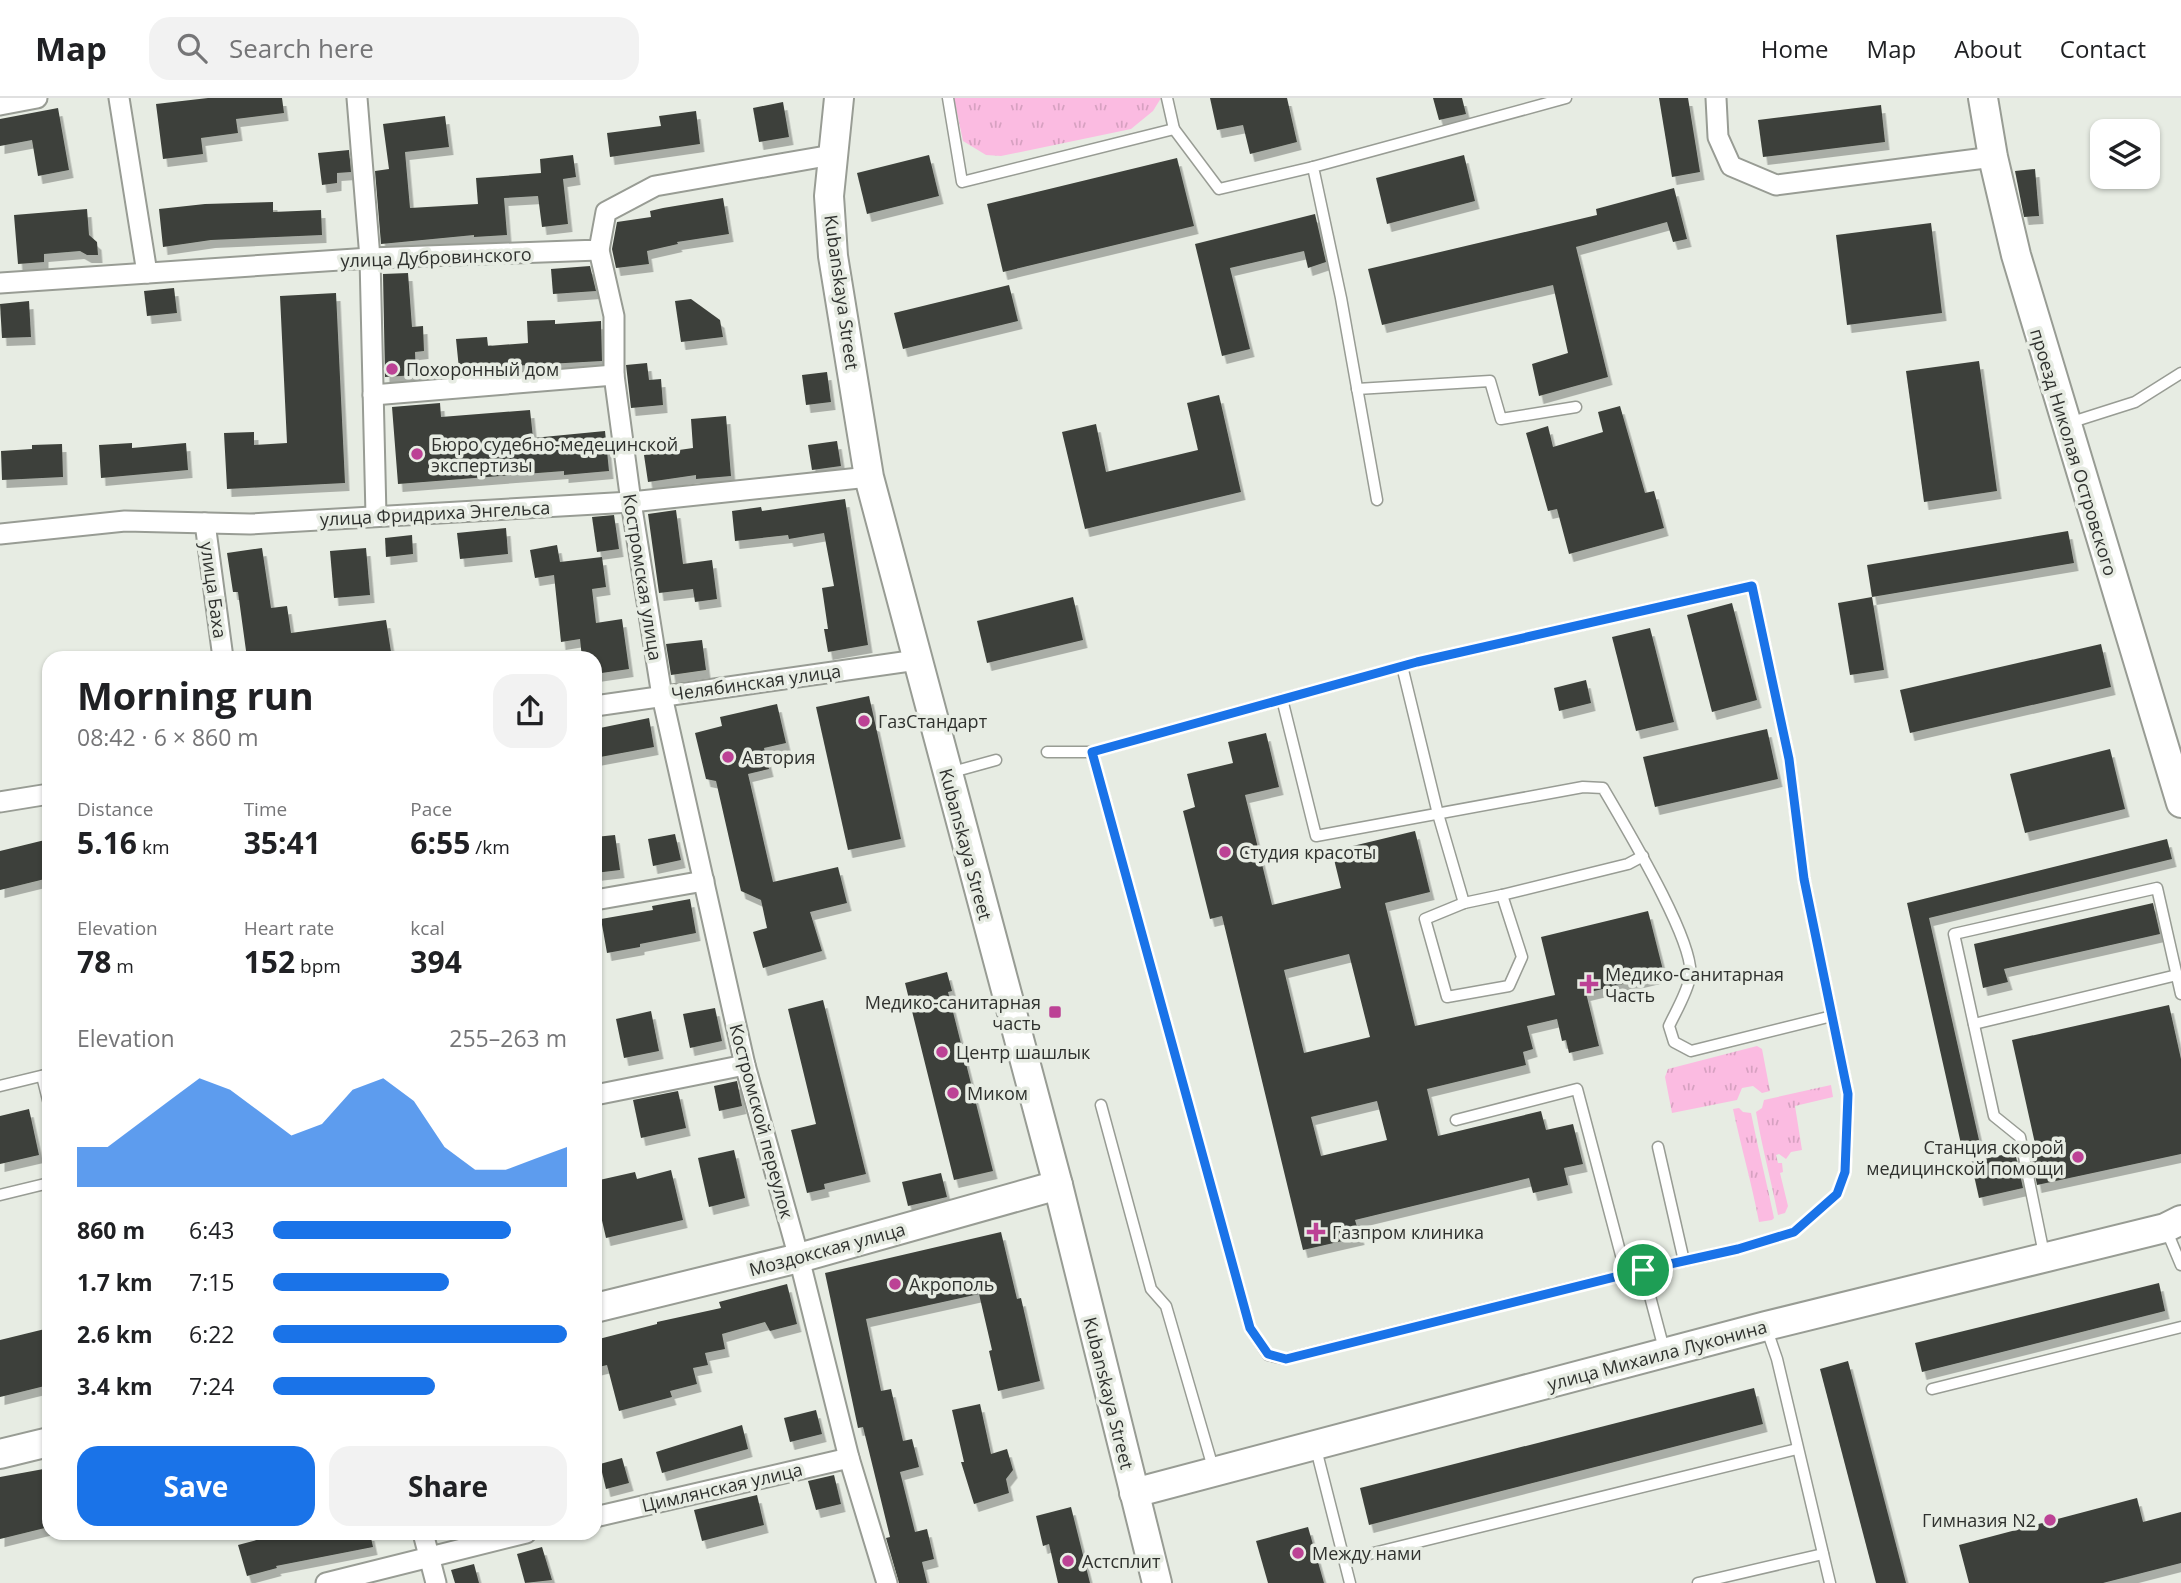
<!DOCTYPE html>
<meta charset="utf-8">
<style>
:root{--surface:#fff;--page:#f2f2f2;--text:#202124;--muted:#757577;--line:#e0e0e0;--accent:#1a73e8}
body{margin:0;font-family:"Open Sans",sans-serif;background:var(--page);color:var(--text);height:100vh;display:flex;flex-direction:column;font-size:26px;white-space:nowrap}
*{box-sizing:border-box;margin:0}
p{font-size:23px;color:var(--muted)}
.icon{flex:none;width:38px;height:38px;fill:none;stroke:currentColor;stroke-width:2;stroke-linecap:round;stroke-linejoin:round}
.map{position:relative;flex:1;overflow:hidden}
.panel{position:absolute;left:42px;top:553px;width:560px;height:889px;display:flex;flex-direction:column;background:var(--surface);border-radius:21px;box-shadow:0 2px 5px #0004}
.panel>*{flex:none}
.buttons{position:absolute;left:2090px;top:21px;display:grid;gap:14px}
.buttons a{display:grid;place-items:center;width:70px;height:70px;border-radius:14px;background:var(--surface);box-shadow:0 2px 5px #0004;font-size:35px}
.pin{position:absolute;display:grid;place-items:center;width:60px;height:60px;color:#fff;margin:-30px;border:4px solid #fff;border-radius:50%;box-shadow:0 2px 7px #0007}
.round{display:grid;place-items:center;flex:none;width:74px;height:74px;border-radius:21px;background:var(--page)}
.summary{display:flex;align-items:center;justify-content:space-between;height:119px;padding:0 35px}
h1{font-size:38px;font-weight:700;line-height:52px}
.figures{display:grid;grid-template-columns:repeat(3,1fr);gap:10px;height:119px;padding:7px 35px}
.figures div{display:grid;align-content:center}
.figures b{font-size:30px;font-weight:700}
.figures small{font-size:19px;font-weight:400}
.figures p{font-size:19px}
.chart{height:196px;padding:14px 35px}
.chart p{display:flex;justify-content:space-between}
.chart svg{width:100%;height:126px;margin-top:7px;fill:var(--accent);opacity:.7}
.primary-button{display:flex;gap:14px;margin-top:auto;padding:14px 35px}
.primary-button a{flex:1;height:80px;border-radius:21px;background:var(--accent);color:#fff;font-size:28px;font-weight:700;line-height:80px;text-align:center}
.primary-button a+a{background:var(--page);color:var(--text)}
ul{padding:0 35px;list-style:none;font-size:23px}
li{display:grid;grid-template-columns:112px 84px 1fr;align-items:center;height:52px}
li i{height:18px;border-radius:9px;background:var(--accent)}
header{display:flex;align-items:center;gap:42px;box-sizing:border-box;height:98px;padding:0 35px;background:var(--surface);border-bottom:2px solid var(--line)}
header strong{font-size:33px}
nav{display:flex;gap:38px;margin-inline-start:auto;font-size:24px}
.search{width:490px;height:63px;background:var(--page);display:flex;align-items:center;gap:18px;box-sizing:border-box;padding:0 24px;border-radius:21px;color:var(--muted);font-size:26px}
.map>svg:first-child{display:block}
.grass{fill:url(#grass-tufts)}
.building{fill:#3d413a;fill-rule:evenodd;filter:url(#shadow)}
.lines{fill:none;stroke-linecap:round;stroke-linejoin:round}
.lane-casing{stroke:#989c94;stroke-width:13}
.street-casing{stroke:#989c94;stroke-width:23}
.secondary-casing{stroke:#989c94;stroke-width:32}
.lane{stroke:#fff;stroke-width:10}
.street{stroke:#fff;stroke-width:19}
.secondary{stroke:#fff;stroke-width:28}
.route-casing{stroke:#fff;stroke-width:14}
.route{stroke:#1a73e8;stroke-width:9}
.poi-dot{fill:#bc4295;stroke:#e7ece3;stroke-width:2.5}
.labels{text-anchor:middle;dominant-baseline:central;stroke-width:7;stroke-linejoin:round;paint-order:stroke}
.street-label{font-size:18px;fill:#2f312e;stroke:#e7ece3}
.poi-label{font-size:18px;fill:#2f312e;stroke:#e7ece3;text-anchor:start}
</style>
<header>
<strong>Map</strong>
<div class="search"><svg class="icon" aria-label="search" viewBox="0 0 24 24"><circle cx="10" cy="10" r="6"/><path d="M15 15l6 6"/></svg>Search here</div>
<nav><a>Home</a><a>Map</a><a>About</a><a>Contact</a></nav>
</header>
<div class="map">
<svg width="2181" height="1485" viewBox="0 0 2181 1485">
<defs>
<pattern id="grass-tufts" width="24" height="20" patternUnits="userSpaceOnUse" patternTransform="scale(1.75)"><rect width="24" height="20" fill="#fbbbe1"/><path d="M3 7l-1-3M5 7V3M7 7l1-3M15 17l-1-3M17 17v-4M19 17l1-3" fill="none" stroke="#d7a1c1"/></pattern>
<filter id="shadow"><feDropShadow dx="4.5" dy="8" stdDeviation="0" flood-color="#0004"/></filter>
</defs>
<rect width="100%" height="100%" fill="#e7ece3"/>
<g class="grass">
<path d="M954 0H1161L1153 13 1131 31 1001 58 986 57 963 43Z"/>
<path d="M1757 948 1762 951 1770 993 1762 995 1753 988 1742 990 1737 1002 1672 1015 1665 979 1668 971Z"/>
<path d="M1831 987 1833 999 1795 1008 1802 1052 1791 1054 1786 1061 1779 1056 1776 1057 1778 1065H1782L1783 1074 1780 1075 1788 1108 1785 1115 1778 1117C1771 1082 1762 1049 1756 1014L1762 1010 1764 1002Z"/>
<path d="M1739 1010 1743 1014 1751 1015C1758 1051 1767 1085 1774 1120L1772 1122 1759 1124C1752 1086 1741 1049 1733 1011Z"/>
</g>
<g class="building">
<path d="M208 0H282L284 15 236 21 238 35 201 40 203 56 163 61 156 6Z"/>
<path d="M1210 0H1287L1297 44 1250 56 1243 27 1217 32Z"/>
<path d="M1433 0H1462L1466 16 1439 22Z"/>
<path d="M1659 0H1688L1700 74 1672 79Z"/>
<path d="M783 4 789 39 759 44 753 10Z"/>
<path d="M1881 7 1885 44 1763 59 1758 22Z"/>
<path d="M58 10 69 72 38 78 32 42 0 48V21Z"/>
<path d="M696 13 700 46 610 59 607 35 661 28 659 18Z"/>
<path d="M445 18 449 49 405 54 410 110 478 106 476 80 541 75 540 61 573 57 576 79 563 81 568 126 542 129 538 98 504 100 507 137 474 139V137L381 146 375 73 389 71 383 26Z"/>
<path d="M349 52 351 74 337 75V85L322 87 318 55Z"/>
<path d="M929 57 939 98 867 116 857 75Z"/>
<path d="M1464 57 1475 103 1387 126 1376 80Z"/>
<path d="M1177 60 1194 128 1003 174 987 106Z"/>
<path d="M2035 71 2039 118 2024 119 2015 73Z"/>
<path d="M1674 90 1687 141 1673 144 1667 124 1576 149 1608 279 1539 298 1532 266 1568 255 1553 187 1382 227 1368 171 1597 117 1596 111Z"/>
<path d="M723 100 729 136 677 144 678 146 647 153 649 166 616 170 612 151 617 124 651 119 650 113 663 110Z"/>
<path d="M273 104V114L321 112 322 137 211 142 163 149 159 111 205 106Z"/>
<path d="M87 111 89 137 97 144 98 157H87L80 153 44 156V164L18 166 14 117Z"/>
<path d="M1315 116 1326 164 1308 170 1304 153 1230 170 1250 251 1222 258 1195 146Z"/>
<path d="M1931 125 1942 215 1847 227 1836 137Z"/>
<path d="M590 168 596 193 553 196 551 171Z"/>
<path d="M408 175 412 229 423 228 424 253 415 254 416 277 385 279 383 176Z"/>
<path d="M1009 187 1018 223 903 251 894 215Z"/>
<path d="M174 190 177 215 147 218 144 193Z"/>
<path d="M336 195 345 385 227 391 224 335 254 334V347L287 345 280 198Z"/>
<path d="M691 201 720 222 723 239 681 244 675 203Z"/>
<path d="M29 203 31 239 2 240 0 206Z"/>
<path d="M555 222V226L601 223 602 263 459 271 456 241 487 239 488 248 528 245 527 223Z"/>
<path d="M1979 263 1997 393 1924 404 1906 273Z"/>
<path d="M647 265 649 282 661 281 663 307 631 310 626 267Z"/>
<path d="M827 274 831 304 806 307 802 277Z"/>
<path d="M1219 297 1241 394 1085 431 1062 334 1096 326 1106 374 1198 352 1187 305Z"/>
<path d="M440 305 441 319 530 312 533 340 605 333 609 373 564 377V373L398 386 392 309Z"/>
<path d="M1620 308 1645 395 1654 393 1664 430 1569 456 1557 411 1548 413 1526 335 1548 328 1553 349 1603 334 1598 314Z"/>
<path d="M726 318 731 378 696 381V377L648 384 644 357 693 350 691 321Z"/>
<path d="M837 343 841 368 812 372 808 347Z"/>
<path d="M132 345V350L186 345 188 372 101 380 99 347Z"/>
<path d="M62 346 63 379 2 382 1 353 32 351V347Z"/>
<path d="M845 401 868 547 828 554 824 531H828L822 490 834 488 824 435 789 441 788 437 735 443 732 413 761 409 762 413Z"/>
<path d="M676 412 683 466 712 462 717 501 695 504 693 491 659 495 648 416Z"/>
<path d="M614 417 619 451 597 454 592 419Z"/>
<path d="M506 430 508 456 460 461 457 435Z"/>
<path d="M2068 433 2074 465 1872 499 1867 467Z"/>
<path d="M412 437 413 456 386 459 385 440Z"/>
<path d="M557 447 560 464 602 459 606 489 592 491 596 525 622 521 629 571 595 576V560H582L580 541 561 544 554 477 535 480 530 452Z"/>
<path d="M262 450 271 510 287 508 291 535 386 522 392 560H247L238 494H233L227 455Z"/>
<path d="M366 450 370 497 334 500 330 453Z"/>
<path d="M1073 499 1083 542 987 565 977 523Z"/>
<path d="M1872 499 1884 572 1850 577 1838 505Z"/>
<path d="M1732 505 1757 602 1712 614 1687 517Z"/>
<path d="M1650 530 1674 624 1636 633 1612 539Z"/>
<path d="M702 542 706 572 671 577 666 546Z"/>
<path d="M2101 546 2111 589 1910 635 1900 592Z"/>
<path d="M1586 582 1591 605 1559 613 1554 590Z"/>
<path d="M869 598 901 741 848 752 816 609Z"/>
<path d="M777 606 786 645 764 650 769 671 748 676 773 784 838 769 847 805 810 814 822 853 763 870 753 834 767 830 761 802 741 793 716 683 706 681 695 635 722 628 720 619Z"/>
<path d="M649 620 654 649 595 660V631Z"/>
<path d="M1767 631 1778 681 1655 709 1643 659Z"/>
<path d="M1266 635 1279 689 1245 697 1272 807 1341 790 1332 753 1415 733 1430 794 1385 805 1415 928 1555 897 1541 839 1648 813 1664 876 1586 895 1599 948 1569 955 1566 942 1562 943 1557 921 1527 928 1533 951 1523 954 1526 967 1427 991 1438 1038 1541 1013 1546 1032 1573 1026 1583 1066 1564 1070 1568 1087 1533 1095 1529 1080 1355 1122 1360 1139 1303 1152 1222 818 1210 821 1183 713 1195 709 1187 676 1233 665 1228 644ZM1349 856 1370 939 1304 955 1284 872ZM1377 1003 1387 1042 1321 1058 1311 1019Z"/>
<path d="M2110 651 2125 711 2025 735 2010 676Z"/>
<path d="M675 736 681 762 653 768 648 741Z"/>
<path d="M615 737 620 772 595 775V739Z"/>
<path d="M49 741V780L0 792V753Z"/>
<path d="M2167 741 2172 761 1929 820 1979 1042 1961 1046 1907 805Z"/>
<path d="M690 801 696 835 640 846V849L607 855 601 821 653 812 652 808Z"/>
<path d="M2153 805 2160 836 2004 871 2008 884 1983 890 1974 846Z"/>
<path d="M947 874 952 893 948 894 993 1073 954 1082 905 885Z"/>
<path d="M823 902 866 1076 824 1086 825 1091 807 1095 791 1032 816 1026 788 911Z"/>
<path d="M2169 907 2181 961V1056L2037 1087 2030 1051 2036 1050 2012 942Z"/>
<path d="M715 910 722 943 690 950 683 916Z"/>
<path d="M651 913 659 953 624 960 616 921Z"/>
<path d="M737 983 742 1008 719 1013 714 988Z"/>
<path d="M678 993 686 1030 641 1040 633 1002Z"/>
<path d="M29 1011 39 1057 0 1066V1018Z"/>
<path d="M734 1052 745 1100 709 1109 698 1060Z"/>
<path d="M2015 1054 2023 1090 1979 1100 1971 1064Z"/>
<path d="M671 1072 683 1122 606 1140 595 1092V1083L635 1074 637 1081Z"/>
<path d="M941 1075 947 1099 908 1108 902 1084Z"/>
<path d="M1001 1134 1017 1201 1021 1200 1040 1283 998 1293 989 1253 992 1252 979 1196 866 1221 881 1293 891 1291 903 1343 912 1341 919 1369 900 1374 915 1434 927 1431 934 1461 922 1464 927 1485H899L886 1440 890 1439 863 1329 858 1330 825 1175Z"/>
<path d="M2159 1185 2165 1213 1922 1274 1915 1245Z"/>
<path d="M787 1186 797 1226 770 1233 765 1224 722 1236 725 1251 705 1255 708 1267 693 1270 697 1286 670 1293 672 1299 619 1313 607 1267 595 1270V1242L657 1226V1224L721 1210 719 1204Z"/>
<path d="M49 1230V1287L0 1299V1242Z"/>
<path d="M1848 1263 1906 1485H1876L1854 1401 1820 1271Z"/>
<path d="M1754 1290 1763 1326 1369 1427 1360 1390Z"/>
<path d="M980 1306 991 1356 1007 1351 1013 1372 1006 1381 1009 1395 974 1406 961 1364H964L952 1312Z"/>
<path d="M816 1312 822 1336 790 1344 784 1320Z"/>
<path d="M742 1327 748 1351 662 1375 656 1354Z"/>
<path d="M622 1360 629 1385 606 1391 600 1366Z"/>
<path d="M49 1370V1429L0 1441V1379Z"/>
<path d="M834 1377 841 1406 816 1412 808 1383Z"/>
<path d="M757 1397 764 1427 702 1443 694 1412Z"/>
<path d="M2137 1400 2143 1424 2181 1414V1465L2103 1485H1969L1959 1447Z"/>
<path d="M1071 1409 1090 1485H1058L1049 1446 1043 1448 1036 1418Z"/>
<path d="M1308 1429 1324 1485H1268L1256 1443Z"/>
<path d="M304 1435H370L373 1449 276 1468 277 1470 247 1478 238 1447 268 1439 269 1442Z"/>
<path d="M542 1449 552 1482 525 1485 517 1456Z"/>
<path d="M474 1466 479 1485H455L451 1472Z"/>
</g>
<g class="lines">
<defs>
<g id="lane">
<path d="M948 0 962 84 1174 31 1219 91 1313 69"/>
<path d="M1167 0 1174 31"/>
<path d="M1357 291 1490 283 1501 321 1576 309"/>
<path d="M2069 325 2135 304 2181 275"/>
<path d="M1377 402 1341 200 1313 69 1566 0"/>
<path d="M1402 568 1438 716 1464 805 1425 821 1447 899 1509 888 1522 859 1502 797 1628 766 1643 758"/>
<path d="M1282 601 1316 738 1583 689 1603 690C1622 723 1697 846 1690 879 1687 895 1676 913 1669 928L1674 944 1691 953 1832 918"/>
<path d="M1047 654H1092L1250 1230 1268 1257 1285 1261 1626 1176 1738 1151 1794 1134 1837 1096 1845 1074 1848 996 1804 781 1789 661 1752 488 1417 564 1092 654"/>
<path d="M949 675 996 662"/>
<path d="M1464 805 1502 797"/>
<path d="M1974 926 2177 877"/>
<path d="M42 978 49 1006"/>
<path d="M0 988 49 976"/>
<path d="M1101 1007 1151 1191 1166 1208 1214 1373"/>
<path d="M1456 1022 1577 991 1626 1176"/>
<path d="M1658 1049 1684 1163"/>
<path d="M0 1097 49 1085"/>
<path d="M2166 1131 2181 1167"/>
<path d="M2044 1156 2020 1039 1994 1018 1954 836 2157 790 2181 896"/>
<path d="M1643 1172 1664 1251"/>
<path d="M1766 1229 1777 1261 1830 1485"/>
<path d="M1932 1291 2181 1229"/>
<path d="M1316 1351 1350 1485"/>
<path d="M1345 1462 1797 1351"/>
<path d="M1698 1485 1823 1456"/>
</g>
<g id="street">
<path d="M119 0 147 175"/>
<path d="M357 0 370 160 376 418"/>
<path d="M1716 0 1718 39 1731 68 1776 87 1993 59"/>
<path d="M0 7 37 0"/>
<path d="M599 152 614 218V277L631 404 662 598 745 967 799 1160 849 1360 887 1485"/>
<path d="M0 185 370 160 599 152 606 114 655 88 832 57"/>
<path d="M373 297 614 277"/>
<path d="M205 425 223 560"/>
<path d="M0 436 125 423 250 426 631 404 869 379"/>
<path d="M595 608 917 562"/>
<path d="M0 704 49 696"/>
<path d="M595 802 704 783"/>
<path d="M595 997 745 967"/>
<path d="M595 1419 849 1360"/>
<path d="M423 1435 436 1485"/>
<path d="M326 1485 526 1435"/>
</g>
<g id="secondary">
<path d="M839 0 829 98 833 158 869 379 1058 1087 1157 1485"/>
<path d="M1983 0 1993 59 2016 157 2181 705"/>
<path d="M595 1210 799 1160 1058 1087"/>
<path d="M0 1356 49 1344"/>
<path d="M1134 1395 1766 1228 2165 1130 2181 1122"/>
</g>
</defs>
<use href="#lane" class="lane-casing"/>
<use href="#street" class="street-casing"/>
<use href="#secondary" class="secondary-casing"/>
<use href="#lane" class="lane"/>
<use href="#street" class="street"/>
<use href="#secondary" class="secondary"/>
</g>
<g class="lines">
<defs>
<path id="route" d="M1752 488 1789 661 1804 781 1848 996 1845 1074 1837 1096 1794 1134 1738 1151 1643 1172 1286 1261 1268 1256 1250 1230 1092 654 1417 564Z"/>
</defs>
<use href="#route" class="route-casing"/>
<use href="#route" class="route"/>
</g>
<g class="poi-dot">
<circle cx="392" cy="271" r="7"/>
<circle cx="417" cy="356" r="7"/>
<circle cx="864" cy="623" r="7"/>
<circle cx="728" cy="659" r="7"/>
<circle cx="1225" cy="754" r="7"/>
<path d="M1585.5 875.5h7v7h7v7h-7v7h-7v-7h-7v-7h7z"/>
<rect x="1048" y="907" width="14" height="14" rx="3.5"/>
<circle cx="942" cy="954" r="7"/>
<circle cx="953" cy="995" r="7"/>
<circle cx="2078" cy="1059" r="7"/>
<path d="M1312.5 1123.5h7v7h7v7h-7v7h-7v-7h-7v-7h7z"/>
<circle cx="895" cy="1186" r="7"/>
<circle cx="2050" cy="1422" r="7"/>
<circle cx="1298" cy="1455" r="7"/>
<circle cx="1068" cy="1463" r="7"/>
</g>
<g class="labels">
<g class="street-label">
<text transform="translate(436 159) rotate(-2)">улица Дубровинского</text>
<text transform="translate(842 194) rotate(82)">Kubanskaya Street</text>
<text transform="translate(2074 354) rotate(73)">проезд Николая Островского</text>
<text transform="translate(435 415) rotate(-3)">улица Фридриха Энгельса</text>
<text transform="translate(643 479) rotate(81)">Костромская улица</text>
<text transform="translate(214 492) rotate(82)">улица Баха</text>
<text transform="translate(756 584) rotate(-8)">Челябинская улица</text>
<text transform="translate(966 746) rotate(75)">Kubanskaya Street</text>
<text transform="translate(762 1023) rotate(75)">Костромской переулок</text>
<text transform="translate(827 1151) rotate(-15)">Моздокская улица</text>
<text transform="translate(1657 1257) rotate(-15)">улица Михаила Луконина</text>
<text transform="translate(1109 1295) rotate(76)">Kubanskaya Street</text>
<text transform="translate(722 1389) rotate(-13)">Цимлянская улица</text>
</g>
<g class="poi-label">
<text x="406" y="271">Похоронный дом</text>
<text x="431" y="346">Бюро судебно-медецинской<tspan x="431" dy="21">экспертизы</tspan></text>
<text x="878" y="623">ГазСтандарт</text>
<text x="742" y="659">Автория</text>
<text x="1239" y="754">Студия красоты</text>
<text x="1605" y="876">Медико-Санитарная<tspan x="1605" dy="21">Часть</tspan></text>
<text x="1041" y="904" text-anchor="end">Медико-санитарная<tspan x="1041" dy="21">часть</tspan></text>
<text x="956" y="954">Центр шашлык</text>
<text x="967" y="995">Миком</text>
<text x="2064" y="1049" text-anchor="end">Станция скорой<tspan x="2064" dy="21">медицинской помощи</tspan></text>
<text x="1332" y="1134">Газпром клиника</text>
<text x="909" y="1186">Акрополь</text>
<text x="2036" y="1422" text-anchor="end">Гимназия N2</text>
<text x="1312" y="1455">Между нами</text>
<text x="1082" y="1463">Астсплит</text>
</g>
</g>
</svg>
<div class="buttons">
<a><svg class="icon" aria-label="layers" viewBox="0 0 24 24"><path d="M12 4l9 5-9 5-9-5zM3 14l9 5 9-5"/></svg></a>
</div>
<div class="pin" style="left:1643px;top:1172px;background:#1e9e55"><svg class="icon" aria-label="arrive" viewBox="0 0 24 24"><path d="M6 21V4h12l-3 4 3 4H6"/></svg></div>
<section class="panel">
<div class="summary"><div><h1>Morning run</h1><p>08:42 · 6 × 860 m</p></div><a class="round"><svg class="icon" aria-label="share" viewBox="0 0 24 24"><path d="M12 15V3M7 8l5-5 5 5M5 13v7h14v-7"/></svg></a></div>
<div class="figures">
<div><p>Distance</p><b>5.16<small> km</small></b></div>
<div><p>Time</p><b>35:41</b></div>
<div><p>Pace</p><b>6:55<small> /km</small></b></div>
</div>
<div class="figures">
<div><p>Elevation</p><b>78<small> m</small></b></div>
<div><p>Heart rate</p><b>152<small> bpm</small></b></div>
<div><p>kcal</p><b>394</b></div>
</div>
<div class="chart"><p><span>Elevation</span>255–263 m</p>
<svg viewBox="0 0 160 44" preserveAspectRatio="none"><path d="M0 44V30L10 30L20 22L30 14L40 6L50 10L60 18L70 26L80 22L90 10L100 6L110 14L120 30L130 38L140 38L150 34L160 30V44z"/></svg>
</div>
<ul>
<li><b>860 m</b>6:43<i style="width:81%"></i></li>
<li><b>1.7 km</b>7:15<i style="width:60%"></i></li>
<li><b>2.6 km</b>6:22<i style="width:100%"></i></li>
<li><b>3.4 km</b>7:24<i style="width:55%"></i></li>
</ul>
<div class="primary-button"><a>Save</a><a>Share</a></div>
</section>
</div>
